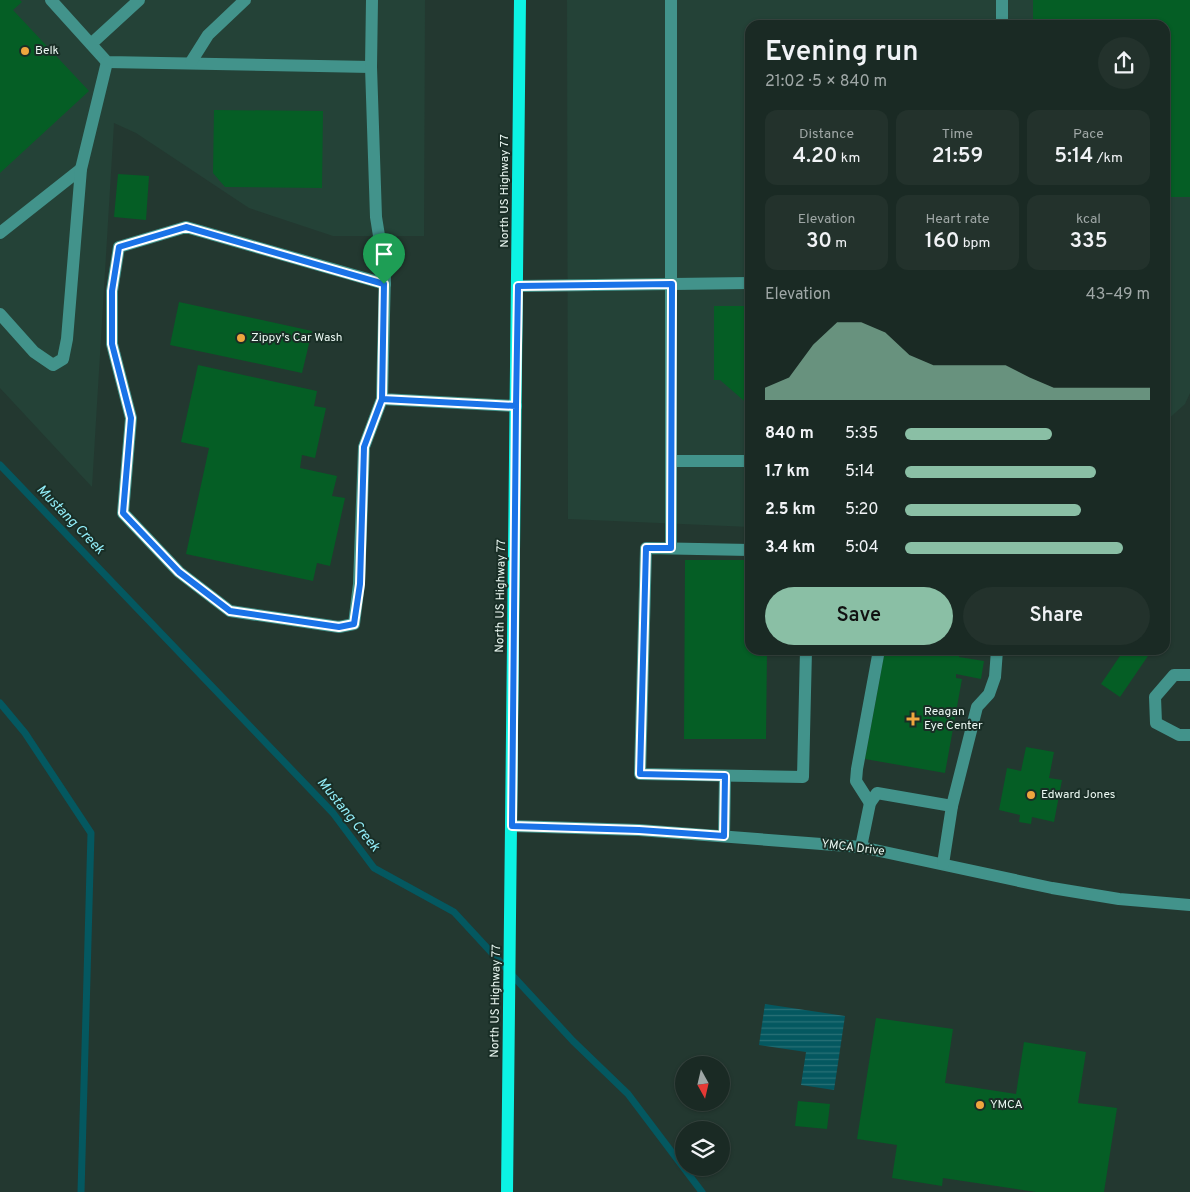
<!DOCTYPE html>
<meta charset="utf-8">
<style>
:root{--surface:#1a2a24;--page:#23322c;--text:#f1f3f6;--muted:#9fa7a6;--line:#384641;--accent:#8abfa5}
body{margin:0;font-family:Overpass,sans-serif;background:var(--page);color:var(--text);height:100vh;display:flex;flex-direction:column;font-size:19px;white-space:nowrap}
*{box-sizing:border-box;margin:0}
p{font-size:16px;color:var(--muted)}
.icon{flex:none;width:28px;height:28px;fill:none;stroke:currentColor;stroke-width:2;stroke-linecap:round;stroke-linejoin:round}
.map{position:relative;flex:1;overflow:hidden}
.details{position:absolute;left:745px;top:20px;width:425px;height:635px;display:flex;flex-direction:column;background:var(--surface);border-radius:15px;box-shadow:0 1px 4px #0004,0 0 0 1px var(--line)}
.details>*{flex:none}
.needle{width:32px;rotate:172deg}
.fabs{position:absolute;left:675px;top:1056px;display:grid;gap:10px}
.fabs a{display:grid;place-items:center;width:55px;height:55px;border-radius:50%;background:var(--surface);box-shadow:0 1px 4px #0004,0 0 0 1px var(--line);font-size:25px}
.pin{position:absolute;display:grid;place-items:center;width:42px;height:42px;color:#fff;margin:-51px -21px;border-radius:50% 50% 50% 0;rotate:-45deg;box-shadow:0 0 5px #0007}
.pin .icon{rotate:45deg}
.round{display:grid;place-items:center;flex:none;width:52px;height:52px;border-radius:26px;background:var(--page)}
.headline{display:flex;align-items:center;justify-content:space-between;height:85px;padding:0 20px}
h1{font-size:28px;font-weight:600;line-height:38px}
.figures{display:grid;grid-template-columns:repeat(3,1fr);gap:8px;height:85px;padding:5px 20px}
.figures div{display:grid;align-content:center;border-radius:12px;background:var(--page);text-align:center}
.figures b{font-size:21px;font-weight:600}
.figures small{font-size:14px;font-weight:400}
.figures p{font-size:14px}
.chart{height:140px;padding:10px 20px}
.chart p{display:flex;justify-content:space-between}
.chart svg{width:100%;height:90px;margin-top:5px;fill:var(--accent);opacity:.7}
.cta{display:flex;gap:10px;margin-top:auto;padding:10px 20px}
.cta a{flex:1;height:58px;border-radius:30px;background:var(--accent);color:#111;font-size:20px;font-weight:600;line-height:58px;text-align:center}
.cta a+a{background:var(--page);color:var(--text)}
ul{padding:0 20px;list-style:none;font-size:16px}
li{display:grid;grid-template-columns:80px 60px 1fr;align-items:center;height:38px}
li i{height:12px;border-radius:6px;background:var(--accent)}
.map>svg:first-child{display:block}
.built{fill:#244237}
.water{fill:url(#water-rules)}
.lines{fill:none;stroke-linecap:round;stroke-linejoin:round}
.stream{stroke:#045860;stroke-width:7}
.building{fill:#055e25}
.minor{stroke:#42938b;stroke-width:12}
.major{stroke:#0cf3e4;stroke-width:12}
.route-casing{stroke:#fff;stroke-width:10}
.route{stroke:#1a73e8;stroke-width:6}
.poi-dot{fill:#f0a63e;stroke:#192e26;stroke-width:2}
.labels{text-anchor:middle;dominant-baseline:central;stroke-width:4;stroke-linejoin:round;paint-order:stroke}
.poi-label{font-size:12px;fill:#ebf8f2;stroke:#192e26;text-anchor:start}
.street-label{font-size:12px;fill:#ebf8f2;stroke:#192e26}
.water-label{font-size:14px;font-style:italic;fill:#92edf8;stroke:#192e26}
</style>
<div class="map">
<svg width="1190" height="1192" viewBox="0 0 1190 1192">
<defs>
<pattern id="water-rules" width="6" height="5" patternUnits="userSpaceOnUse" patternTransform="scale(1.25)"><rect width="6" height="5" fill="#045860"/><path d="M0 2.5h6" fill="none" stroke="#297177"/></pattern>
</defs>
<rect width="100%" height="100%" fill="#233830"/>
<g class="built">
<path d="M0 0H425L424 236H333L249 208 136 133 114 123 92 487 0 388Z"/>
<path d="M567 0H1190V393L1185 404 1165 422V25H750V527L568 519Z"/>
</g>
<path class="water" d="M765 1004 845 1016 834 1090 801 1085 806 1052 759 1045Z"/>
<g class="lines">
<g class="stream">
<path d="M0 465 333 813 374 868 454 912 573 1041 628 1094 702 1192"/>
<path d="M0 703 25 733 91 833 81 1192"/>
</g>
</g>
<g class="building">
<path d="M0 0H20L22 2 13 10 89 91 0 173Z"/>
<path d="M1033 0H1190V197H1165V25H1033Z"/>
<path d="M214 110 323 111 322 188 225 187 213 173Z"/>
<path d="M118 174 149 176 146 220 114 217Z"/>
<path d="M179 302 312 331 302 373 170 345Z"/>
<path d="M714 306H750V406L720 380H714Z"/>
<path d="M198 365 317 391 314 406 326 408 315 458 302 455 300 468 337 476 332 496 345 498 330 566 317 563 313 581 186 554 209 448 181 442Z"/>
<path d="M685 560H750V650H767L766 739H684Z"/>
<path d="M885 650H960L959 657 984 661 981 679 956 674V678L962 679 945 773 865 759Z"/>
<path d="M1124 650H1152L1120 697 1101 684Z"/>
<path d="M1026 747 1054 752 1049 778 1062 780 1054 822 1032 817 1031 824 1019 822 1020 815 999 810 1007 768 1021 771Z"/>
<path d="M876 1018 953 1029 945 1083 1016 1094 1024 1042 1086 1052 1078 1103 1117 1108 1104 1192H1036L943 1178 942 1186 892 1178 897 1145 857 1139Z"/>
<path d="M798 1101 830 1104 827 1129 795 1126Z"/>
</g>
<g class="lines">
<g class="minor">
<path d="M51 0 107 62 371 67"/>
<path d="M372 0 371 67 376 217 385 273 382 399 516 406"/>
<path d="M671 0V548"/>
<path d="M1002 25V0"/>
<path d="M91 44 139 0"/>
<path d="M191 62 208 35 245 0"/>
<path d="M0 233 81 169"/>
<path d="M518 286 750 283"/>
<path d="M0 314 34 352 53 365 63 359 67 339 81 169 107 62"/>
<path d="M382 399 364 447 359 584 354 624 339 627 230 611 179 572 123 513 131 418 112 344V291L119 247 186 227 385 284"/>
<path d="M671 461H750"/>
<path d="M750 550 646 548 640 774 803 777 806 650"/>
<path d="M1190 675H1174L1155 697 1156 723 1179 735H1190"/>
<path d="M870 803 856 781 857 769 879 650"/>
<path d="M952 806 977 707 989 694 995 677 997 650"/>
<path d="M512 826 639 830 861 847 1052 888 1119 899 1190 905"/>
<path d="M724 836 725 776"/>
<path d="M861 847 870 803 877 793 952 806 943 864"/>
</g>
<path class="major" d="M507 1192 520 0"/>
</g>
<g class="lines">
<defs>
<path id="route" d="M384 284 186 227 119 247 112 291V344L131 418 123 513 179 572 230 611 339 627 354 624 360 584 364 447 382 399 516 406 512 826 639 830 724 836 725 776 640 774 646 548H671L672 284 518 286 516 406 382 399 384 284"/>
</defs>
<use href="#route" class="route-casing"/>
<use href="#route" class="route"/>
</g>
<g class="poi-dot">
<circle cx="25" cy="51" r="5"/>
<circle cx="241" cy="338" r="5"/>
<path d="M910.5 711.5h5v5h5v5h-5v5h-5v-5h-5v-5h5z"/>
<circle cx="1031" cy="795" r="5"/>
<circle cx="980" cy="1105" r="5"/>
</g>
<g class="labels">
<g class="poi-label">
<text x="35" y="51">Belk</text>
<text x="251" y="338">Zippy's Car Wash</text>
<text x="924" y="712">Reagan<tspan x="924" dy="14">Eye Center</tspan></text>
<text x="1041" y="795">Edward Jones</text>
<text x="990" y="1105">YMCA</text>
</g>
<g class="street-label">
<text transform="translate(505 191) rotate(-90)">North US Highway 77</text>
<text transform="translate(501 596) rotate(-89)">North US Highway 77</text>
<text transform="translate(853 848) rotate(7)">YMCA Drive</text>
<text transform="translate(496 1001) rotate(-89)">North US Highway 77</text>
</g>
<g class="water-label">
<text transform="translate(70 520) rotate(46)">Mustang Creek</text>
<text transform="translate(348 815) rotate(51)">Mustang Creek</text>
</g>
</g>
</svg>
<div class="fabs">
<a><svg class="needle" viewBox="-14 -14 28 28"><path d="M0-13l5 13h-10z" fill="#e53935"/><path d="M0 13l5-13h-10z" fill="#9fa7a6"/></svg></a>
<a><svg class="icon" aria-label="layers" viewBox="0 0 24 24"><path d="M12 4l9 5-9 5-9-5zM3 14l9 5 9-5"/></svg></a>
</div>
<div class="pin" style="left:384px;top:284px;background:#1e9e55"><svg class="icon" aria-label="arrive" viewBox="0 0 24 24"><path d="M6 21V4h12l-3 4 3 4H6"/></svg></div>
<section class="details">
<div class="headline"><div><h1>Evening run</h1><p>21:02 · 5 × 840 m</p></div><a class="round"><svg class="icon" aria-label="share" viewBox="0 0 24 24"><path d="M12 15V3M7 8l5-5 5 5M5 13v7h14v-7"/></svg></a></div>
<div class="figures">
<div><p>Distance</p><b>4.20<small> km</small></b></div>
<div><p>Time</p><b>21:59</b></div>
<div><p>Pace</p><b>5:14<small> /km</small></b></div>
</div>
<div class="figures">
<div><p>Elevation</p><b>30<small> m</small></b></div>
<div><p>Heart rate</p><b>160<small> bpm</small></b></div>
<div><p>kcal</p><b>335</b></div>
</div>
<div class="chart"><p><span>Elevation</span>43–49 m</p>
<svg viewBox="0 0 160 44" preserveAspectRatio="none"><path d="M0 44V38L10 33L20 17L30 6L40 6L50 11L60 22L70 27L80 27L90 27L100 27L110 33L120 38L130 38L140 38L150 38L160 38V44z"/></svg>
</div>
<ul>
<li><b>840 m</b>5:35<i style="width:60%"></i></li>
<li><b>1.7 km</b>5:14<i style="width:78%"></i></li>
<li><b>2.5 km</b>5:20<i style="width:72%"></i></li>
<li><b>3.4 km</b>5:04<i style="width:89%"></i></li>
</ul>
<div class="cta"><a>Save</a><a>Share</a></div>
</section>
</div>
